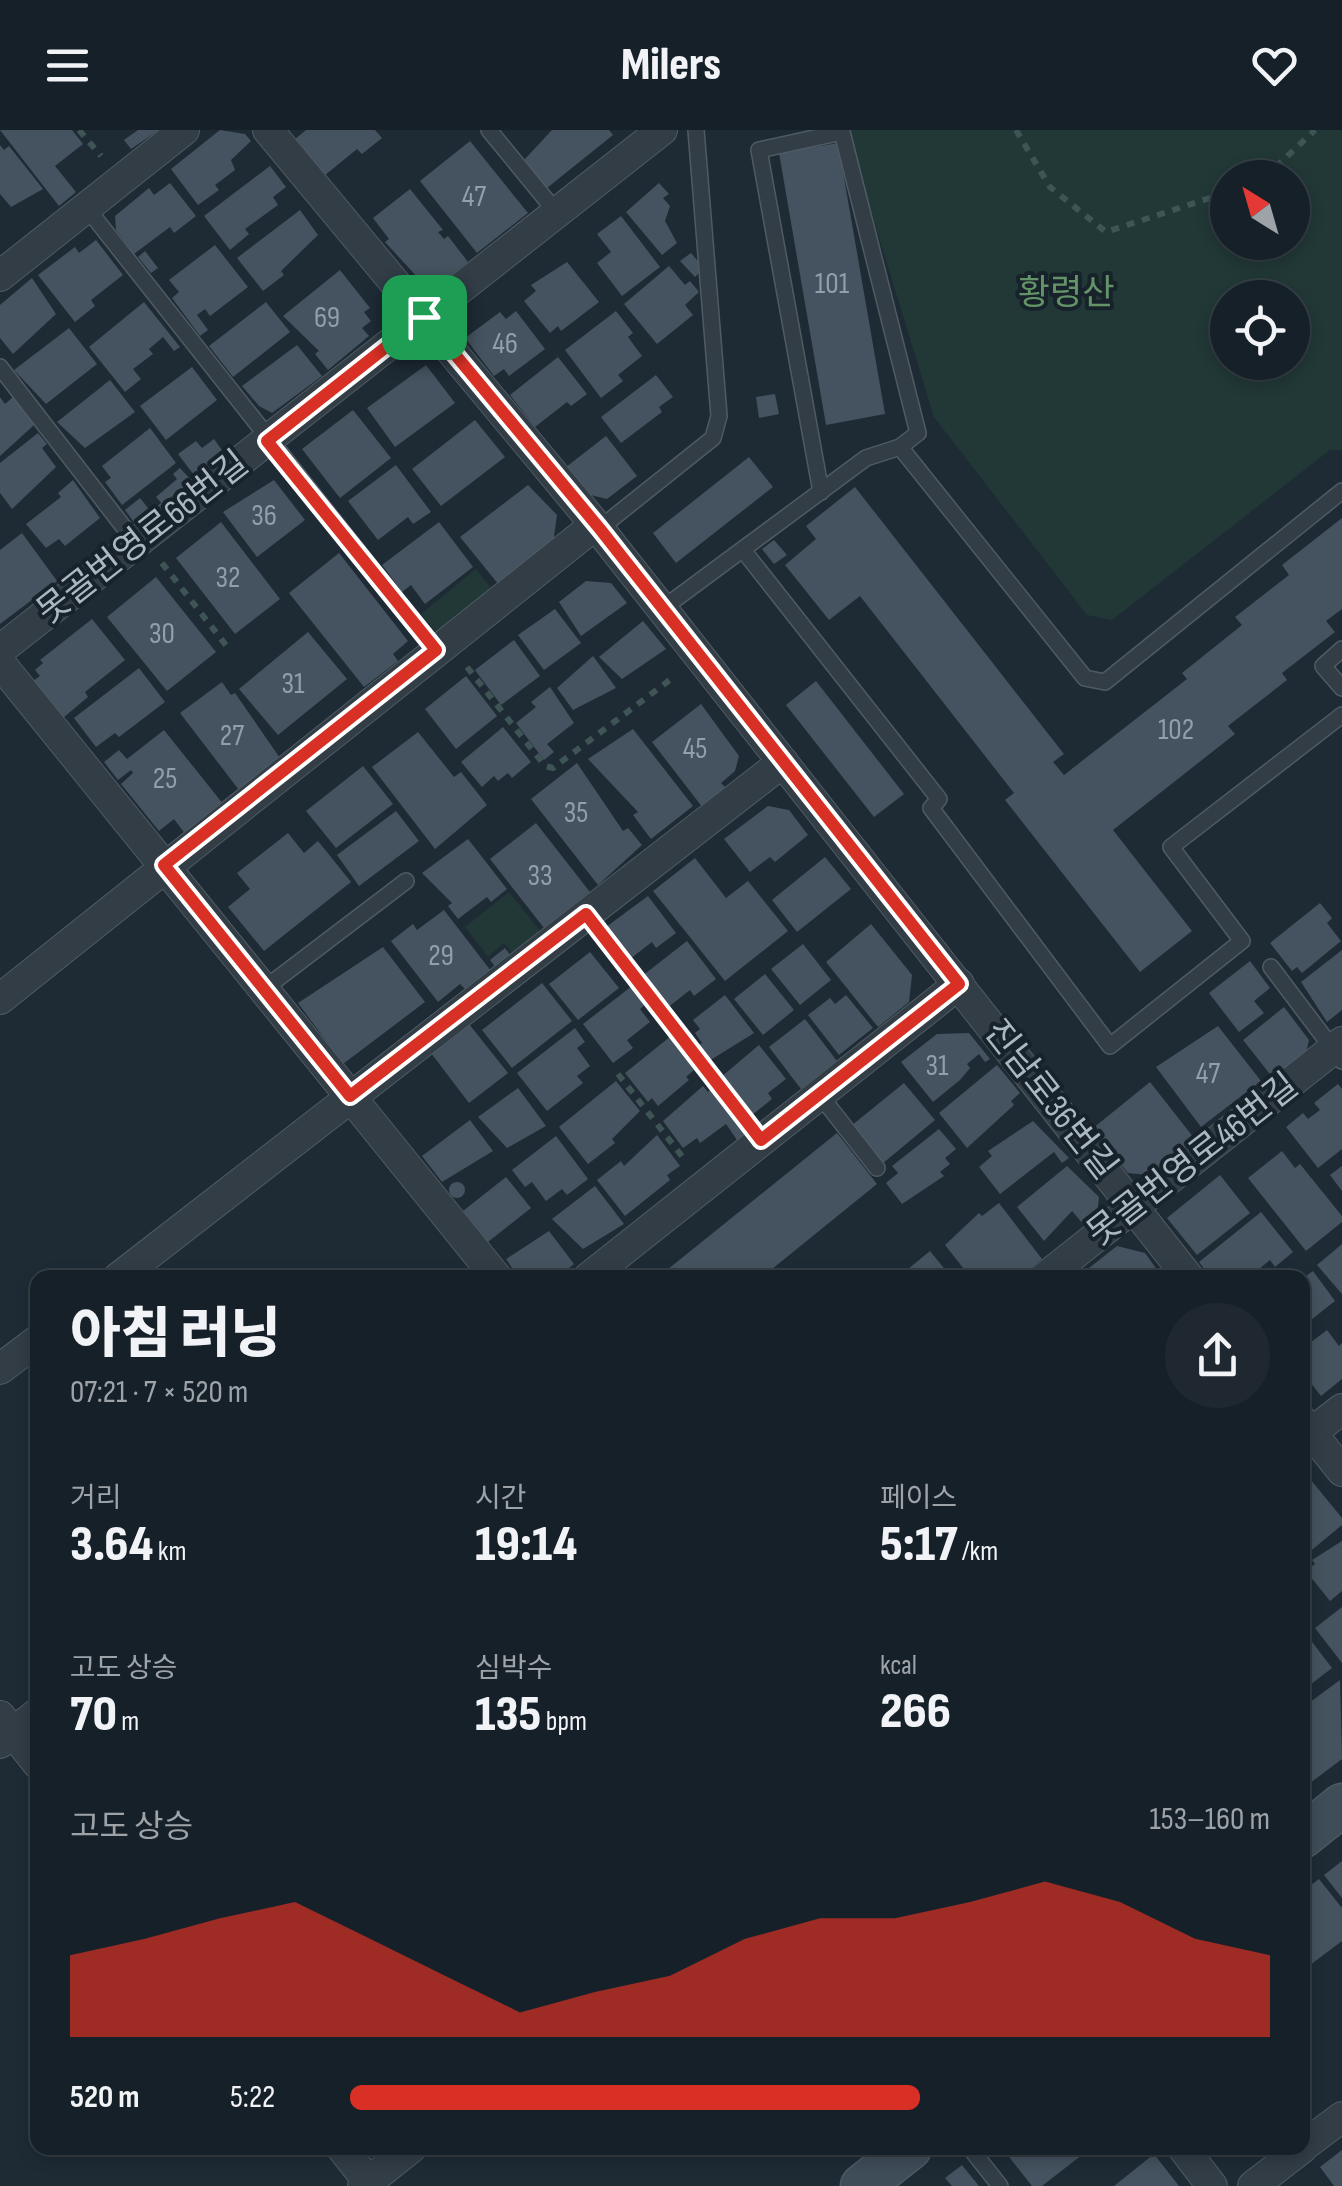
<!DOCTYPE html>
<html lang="ko">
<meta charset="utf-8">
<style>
:root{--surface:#162028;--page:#1f2830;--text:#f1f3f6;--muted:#9ea3a8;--line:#353e45;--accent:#d93025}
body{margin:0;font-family:"Sofia Sans Condensed","Noto Sans KR",sans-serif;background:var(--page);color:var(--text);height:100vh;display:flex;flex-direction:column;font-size:38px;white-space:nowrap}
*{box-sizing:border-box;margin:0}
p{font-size:32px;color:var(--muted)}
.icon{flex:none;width:55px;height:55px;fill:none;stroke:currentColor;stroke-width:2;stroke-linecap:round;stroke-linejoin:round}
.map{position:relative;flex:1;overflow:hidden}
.sheet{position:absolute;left:30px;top:1140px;width:1280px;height:885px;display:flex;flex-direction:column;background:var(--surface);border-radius:20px;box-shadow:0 5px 15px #0003,0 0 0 2px var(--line)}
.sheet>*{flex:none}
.needle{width:65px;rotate:323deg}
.controls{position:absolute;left:1210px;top:30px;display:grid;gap:20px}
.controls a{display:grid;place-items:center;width:100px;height:100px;border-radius:50%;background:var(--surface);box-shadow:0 5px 15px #0003,0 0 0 2px var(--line);font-size:50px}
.pin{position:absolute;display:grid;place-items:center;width:85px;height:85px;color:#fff;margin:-42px;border-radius:20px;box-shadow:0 5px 15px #0006}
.round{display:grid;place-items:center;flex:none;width:105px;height:105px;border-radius:52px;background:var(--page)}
.overview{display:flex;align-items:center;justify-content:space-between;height:170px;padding:0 40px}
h1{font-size:55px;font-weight:800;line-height:75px}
.figures{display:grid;grid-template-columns:repeat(3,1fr);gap:15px;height:170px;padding:10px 40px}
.figures div{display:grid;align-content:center}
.figures b{font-size:50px;font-weight:800}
.figures small{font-size:28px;font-weight:400}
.figures p{font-size:28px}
.chart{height:280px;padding:20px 40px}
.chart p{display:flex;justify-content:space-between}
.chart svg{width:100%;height:180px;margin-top:10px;fill:var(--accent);opacity:.7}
ul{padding:0 40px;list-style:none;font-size:32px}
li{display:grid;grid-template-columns:160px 120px 1fr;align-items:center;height:75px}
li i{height:25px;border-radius:12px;background:var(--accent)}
header{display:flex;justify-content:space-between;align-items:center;height:130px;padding:0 40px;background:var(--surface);font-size:45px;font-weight:800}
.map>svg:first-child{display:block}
.green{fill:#213837;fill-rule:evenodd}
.building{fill:#44535f}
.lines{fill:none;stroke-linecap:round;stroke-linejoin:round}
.service-casing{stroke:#4f5b64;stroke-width:18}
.minor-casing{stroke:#4f5b64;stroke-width:32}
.secondary-casing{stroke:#4f5b64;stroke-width:45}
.path{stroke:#3f5555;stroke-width:6;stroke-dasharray:8 8;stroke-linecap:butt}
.service{stroke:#323d46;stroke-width:15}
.minor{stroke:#323d46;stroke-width:30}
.secondary{stroke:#3f4d59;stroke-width:42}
.route-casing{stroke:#fff;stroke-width:20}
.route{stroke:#d93025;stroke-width:12}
.labels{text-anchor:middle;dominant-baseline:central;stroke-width:8;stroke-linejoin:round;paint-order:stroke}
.number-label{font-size:30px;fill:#919faa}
.park-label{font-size:35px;fill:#639367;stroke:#17222a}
.street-label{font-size:35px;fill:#abb8c3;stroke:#17222a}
</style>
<header><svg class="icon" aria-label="menu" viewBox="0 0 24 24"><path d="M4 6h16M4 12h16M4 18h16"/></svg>Milers<svg class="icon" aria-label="heart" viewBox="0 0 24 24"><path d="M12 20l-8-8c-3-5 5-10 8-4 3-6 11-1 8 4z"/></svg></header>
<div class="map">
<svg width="1342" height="2056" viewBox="0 0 1342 2056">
<rect width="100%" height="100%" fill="#1e2b35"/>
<g class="green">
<path d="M846 0H1342V320H1330L1112 490 1087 485 934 287ZM1228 48H1292V112H1228ZM1228 168H1292V232H1228Z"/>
<path d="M476 439 491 458 436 503 421 484Z"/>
<path d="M509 762 541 802 513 824 504 813 488 827 465 797Z"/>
</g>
<g class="building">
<path d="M0 0H72L83 14 55 36 76 62 59 76Z"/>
<path d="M138 0H159L131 19 124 10Z"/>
<path d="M220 0 245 4 251 11 231 30 235 40 215 55 219 60 198 75 171 39Z"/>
<path d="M306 0H375L382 8 362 24 357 19 324 46 294 10Z"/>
<path d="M552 0H609L613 5 547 58 524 30Z"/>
<path d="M470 11 528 83 477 123 420 51Z"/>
<path d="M838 13 885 284 826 295 779 23Z"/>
<path d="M0 15 4 20 9 16 43 59 11 77 0 64Z"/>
<path d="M270 36 286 57 273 67 278 75 245 99 249 104 230 120 204 86Z"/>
<path d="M170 53 196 86 174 103 170 97 134 124 116 100 115 86 149 58 154 65Z"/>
<path d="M659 53 669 64 663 68 670 76 665 91 677 113 662 125 626 82Z"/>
<path d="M410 59 443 100 438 102 444 109 448 106 468 132 431 162 385 112 389 109 373 88Z"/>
<path d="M300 80 318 105 281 141 284 145 263 161 237 128Z"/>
<path d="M621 86 660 137 622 166 597 133 611 122 597 104Z"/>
<path d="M96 110 123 145 91 170 95 176 75 192 38 145 75 117 79 123Z"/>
<path d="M215 115 248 157 210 186 205 179 197 185 208 200 200 206 172 168 179 162 169 150Z"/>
<path d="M145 121 158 138 151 143 138 127Z"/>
<path d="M691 123 704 138 695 147 680 131Z"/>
<path d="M567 132 599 172 561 201 558 196 550 203 524 171 536 161 531 155Z"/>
<path d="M669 136 685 155 690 151 699 162 685 175 693 185 657 214 624 174Z"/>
<path d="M340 140 370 178 364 182 371 191 362 198 369 206 328 240 315 224 319 221 283 186Z"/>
<path d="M32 148 56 184 13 224 0 208V175Z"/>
<path d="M144 172 180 217 174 221 163 207 149 219 153 224 133 239 141 249 125 262 89 217Z"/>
<path d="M266 172 290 202 233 247 209 216Z"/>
<path d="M516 181 545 219 509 246 504 239 494 246 465 208 500 182 506 189Z"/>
<path d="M616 181 633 203 628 207 642 226 618 245 623 251 601 268 565 220Z"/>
<path d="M69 198 97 234 46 274 14 240Z"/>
<path d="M297 215 322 246 272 283 259 276 242 256Z"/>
<path d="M558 227 587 264 571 276 567 272 535 297 510 265Z"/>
<path d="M426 235 455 273 395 317 367 278Z"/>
<path d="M192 237 217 270 166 310 140 276Z"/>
<path d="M656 245 673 267 659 277 662 282 621 313 601 287Z"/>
<path d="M110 250 135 282 85 318 57 292Z"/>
<path d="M775 264 779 284 759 288 756 267Z"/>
<path d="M0 267 5 274 13 267 34 295 0 326Z"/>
<path d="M353 280 391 328 340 368 302 319Z"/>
<path d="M475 290 505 327 441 376 412 339Z"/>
<path d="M150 298 176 333 122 375 105 352 111 348 102 336Z"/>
<path d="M38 303 47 314 42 318 56 337 12 379 0 363V333Z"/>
<path d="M606 306 637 346 607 369 586 364 566 337Z"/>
<path d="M214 309 224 323 194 345 178 324 196 311 202 318Z"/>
<path d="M749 327 773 357 676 433 653 403Z"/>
<path d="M396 335 431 382 413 394 408 387 378 410 348 371Z"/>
<path d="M180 338 192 351 163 375 156 367 177 349 173 344Z"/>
<path d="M73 350 100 388 65 416 59 409 46 418 26 394 61 367 58 363Z"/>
<path d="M274 350 305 390 257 427 223 382Z"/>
<path d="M528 355 557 385 553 414 499 455 460 407Z"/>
<path d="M855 357 1064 624 1053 632 1064 645 1187 549 1182 543 1242 495 1235 487 1289 445 1282 435 1342 388V479L1326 491 1335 502 1282 543 1287 550 1228 596 1235 604 1113 700 1192 801 1140 842 1005 670 1014 663 860 466 829 490 785 435 816 409 806 396Z"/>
<path d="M140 368 152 383 136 395 125 380Z"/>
<path d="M221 392 280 469 235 504 176 428Z"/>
<path d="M439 392 473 437 425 474 411 455 402 462 382 435Z"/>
<path d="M22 403 57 451 0 494V420Z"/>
<path d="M774 410 787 425 774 434 762 419Z"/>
<path d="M339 423 408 511 393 524 398 531 364 557 289 463Z"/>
<path d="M156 447 216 522 167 561 107 487Z"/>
<path d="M586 451 611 453 627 473 581 506 559 472Z"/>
<path d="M555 479 581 513 544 540 518 505Z"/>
<path d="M92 489 125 530 85 562 88 567 63 588 33 551 40 546 35 540 43 533 40 530Z"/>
<path d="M643 491 666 519 622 549 599 527Z"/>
<path d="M308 502 347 549 278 605 239 559Z"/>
<path d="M514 510 540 546 501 575 475 540Z"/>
<path d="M593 526 616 558 573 580 557 558Z"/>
<path d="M139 538 165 572 119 607 115 603 96 617 74 588Z"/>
<path d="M466 546 497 586 456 619 425 579Z"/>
<path d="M816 551 904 664 874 687 786 575Z"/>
<path d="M222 552 231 565 235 563 280 628 239 660 180 583Z"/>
<path d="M550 557 574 593 547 614 554 622 544 630 516 593 536 577 531 572Z"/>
<path d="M701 574 739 626 735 641 721 653 727 659 703 678 652 612Z"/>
<path d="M503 597 531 632 512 648 508 643 498 651 494 646 482 657 461 632Z"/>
<path d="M633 599 693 676 651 709 633 685 638 682 588 629Z"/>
<path d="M164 600 224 675 186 705 174 689 159 701 121 654 133 643 131 640 118 650 104 632 119 620 127 629Z"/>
<path d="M418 602 454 647 461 642 487 675 435 719 372 637Z"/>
<path d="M577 633 623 701 628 698 642 715 598 755 531 669Z"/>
<path d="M363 636 393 674 336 718 306 681Z"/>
<path d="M768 676 789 680 808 705 775 732 770 727 750 742 724 709Z"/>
<path d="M396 681 419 711 359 756 337 725Z"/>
<path d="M536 693 590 762 544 798 490 729Z"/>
<path d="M288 703 304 723 318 711 351 752 264 821 228 777 250 759 237 743Z"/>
<path d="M468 709 507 759 491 772 487 767 458 789 448 776 452 773 422 743Z"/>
<path d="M825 727 851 759 797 802 772 770Z"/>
<path d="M695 728 726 768 748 751 788 801 725 851 653 761Z"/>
<path d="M648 766 676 803 656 818 652 812 626 832 602 800Z"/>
<path d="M1320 773 1332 788 1327 793 1341 811 1302 843 1297 837 1292 841 1270 813Z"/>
<path d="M444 780 491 841 466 860 460 854 438 872 391 811 413 794 417 800Z"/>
<path d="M871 794 912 845 909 872 878 897 826 832Z"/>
<path d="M687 811 716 849 694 866 690 860 667 878 642 846Z"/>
<path d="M803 814 831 850 800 875 771 839Z"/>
<path d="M383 817 425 872 343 934 298 873Z"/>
<path d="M505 818 511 826 496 838 490 830Z"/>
<path d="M1342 820V880L1327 892 1301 852Z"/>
<path d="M590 822 619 858 578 890 549 854Z"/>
<path d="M1250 831 1270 858 1254 871 1264 883 1239 902 1209 863Z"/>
<path d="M765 844 794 880 763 905 734 869Z"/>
<path d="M542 853 572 891 512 938 482 900Z"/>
<path d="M632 856 646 874 640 879 650 892 627 910 633 918 613 933 583 894Z"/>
<path d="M725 865 754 903 709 931 698 916 702 913 695 903 700 899 693 890Z"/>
<path d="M846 865 873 898 839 925 808 885 830 868 835 874Z"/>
<path d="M1284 877 1309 910 1306 923 1273 948 1243 910Z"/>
<path d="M805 889 837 931 801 959 769 917Z"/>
<path d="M469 894 508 943 469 973 431 923Z"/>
<path d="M1218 896 1261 951 1201 997 1156 937Z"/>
<path d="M575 898 585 912 577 918 590 936 577 946 583 953 547 981 517 943Z"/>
<path d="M969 903 990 929 985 932 979 924 967 934 970 938 960 950 933 972 901 932 937 904Z"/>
<path d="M671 906 694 940 686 947 689 950 658 976 652 968 648 972 625 943Z"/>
<path d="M759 915 786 949 768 963 772 969 752 985 721 947Z"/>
<path d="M997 935 1020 963 1011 971 1014 975 967 1018 939 983Z"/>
<path d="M616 951 640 981 612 1009 615 1013 588 1034 559 997Z"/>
<path d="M1150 952 1194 1008 1148 1045 1128 1043 1092 999Z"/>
<path d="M904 953 935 990 882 1034 851 996Z"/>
<path d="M1338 954 1342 959V1019L1318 1038 1286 997 1303 983 1308 989 1320 980 1314 973Z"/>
<path d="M703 956 708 962 711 959 745 1005 737 1010 726 994 700 1013 697 1008 683 1018 663 991Z"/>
<path d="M518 958 546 996 507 1018 478 987Z"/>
<path d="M470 990 493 1021 442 1052 422 1026Z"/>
<path d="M1033 991 1069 1028 1062 1033 1054 1022 1000 1064 979 1037 992 1026 988 1021Z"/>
<path d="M939 999 956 1019 945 1028 950 1034 940 1042 944 1046 902 1074 886 1053 898 1043 892 1036Z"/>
<path d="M837 1003 877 1054 761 1148H657Z"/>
<path d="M657 1005 680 1036 667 1045 670 1050 625 1086 597 1050 621 1031 624 1036Z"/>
<path d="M556 1006 588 1049 567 1065 562 1059 546 1071 532 1052 525 1057 512 1040Z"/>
<path d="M1282 1021 1295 1038 1300 1034 1342 1086V1092L1306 1121 1248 1048Z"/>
<path d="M1067 1036 1099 1067 1096 1095 1089 1101 1072 1081 1044 1111 1017 1077Z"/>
<path d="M1342 1036V1061L1330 1045Z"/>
<path d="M1220 1045 1250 1083 1197 1125 1167 1088Z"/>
<path d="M506 1047 531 1078 488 1112 463 1081Z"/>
<circle cx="457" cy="1060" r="8"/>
<path d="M595 1056 624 1094 583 1119 552 1089Z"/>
<path d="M999 1073 1042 1129 1019 1148H971L945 1115 979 1083 982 1086Z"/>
<path d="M1261 1082 1293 1122 1275 1137 1270 1130 1248 1148H1211L1199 1132Z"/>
<path d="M549 1101 574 1134 556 1148H519L506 1129Z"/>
<path d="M1342 1114V1164L1317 1135Z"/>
<path d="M1117 1116 1145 1123 1163 1148H1097L1089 1138Z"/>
<path d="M930 1121 952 1148H897Z"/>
<path d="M1313 1141 1335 1171 1302 1197V1149Z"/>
<path d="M1327 1200 1339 1216 1342 1213V1249L1321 1266 1302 1242V1219Z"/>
<path d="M1310 1349 1342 1388V1395L1302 1428V1355Z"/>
<path d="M1342 1411V1461L1330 1471 1306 1441 1315 1434 1312 1430Z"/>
<path d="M1342 1477V1533L1315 1498Z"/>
<path d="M1306 1504 1332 1538 1302 1561V1507Z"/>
<path d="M1340 1550 1342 1629 1302 1659V1578Z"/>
<path d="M1342 1731V1768L1324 1745Z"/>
<path d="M1319 1749 1342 1778V1811L1302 1841V1762Z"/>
<path d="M1002 2018H1091L1042 2056H1032Z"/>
<path d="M1342 2020V2056H1334L1320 2037Z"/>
<path d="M1154 2024 1179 2056H1114Z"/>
<path d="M962 2035 979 2056H952L945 2048Z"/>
</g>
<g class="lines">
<defs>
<g id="service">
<path d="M489 0 557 83"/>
<path d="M86 77 436 520"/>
<path d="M0 237 136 413"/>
<path d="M821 362 759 20 842 2 918 303 900 317"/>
<path d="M599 399 713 308 719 286 696 0"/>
<path d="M743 420 939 669 931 678 1110 916 1242 811 1171 717 1342 585"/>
<path d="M662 479 866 328 900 317 1085 548 1105 552 1342 361"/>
<path d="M1342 519 1323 536 1342 558"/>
<path d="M1271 837 1342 931"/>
<path d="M264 859 406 751"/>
<path d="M819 964 877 1038"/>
<path d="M970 2018 1000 2056"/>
</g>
<g id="minor">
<path d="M268 0 599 399 1189 1148"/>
<path d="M0 146 184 0"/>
<path d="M0 520 662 0"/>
<path d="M0 533 497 1148"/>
<path d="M0 869 595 395"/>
<path d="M118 1148 783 632"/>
<path d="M588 1148 959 854"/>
<path d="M1044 1148 1342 912"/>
<path d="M0 1239 38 1210"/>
<path d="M1302 1291 1342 1341"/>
<path d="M1302 1310 1342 1279"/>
<path d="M0 1586 38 1634"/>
<path d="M0 1613 38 1583"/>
<path d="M1302 2017 1342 1987"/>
<path d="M342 2018 372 2056"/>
<path d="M1183 2018 1212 2056"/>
<path d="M363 2056 411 2018"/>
<path d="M1253 2056 1302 2018"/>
</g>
<g id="secondary">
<path d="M1302 1707 1342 1675"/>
<path d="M862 2056 910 2018"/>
</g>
</defs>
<use href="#service" class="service-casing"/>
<use href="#minor" class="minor-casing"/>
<use href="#secondary" class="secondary-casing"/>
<g class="path">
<path d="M79 0 101 26"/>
<path d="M1016 0 1050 57 1106 102 1228 62"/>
<path d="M1264 48 1315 0"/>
<path d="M162 433 229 519"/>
<path d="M467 537 545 636 553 638 675 546"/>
<path d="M605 810 742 986"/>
<path d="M618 944 685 1030"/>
</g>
<use href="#service" class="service"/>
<use href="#minor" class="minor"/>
<use href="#secondary" class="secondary"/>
</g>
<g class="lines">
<defs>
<path id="route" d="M424 187 600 399 959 854 761 1010 586 784 350 966 164 735 436 520 267 311Z"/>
</defs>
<use href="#route" class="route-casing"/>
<use href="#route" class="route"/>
</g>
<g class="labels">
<g class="number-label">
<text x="474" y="67">47</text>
<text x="832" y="154">101</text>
<text x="327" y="188">69</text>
<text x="505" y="214">46</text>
<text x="264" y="386">36</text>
<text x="228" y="448">32</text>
<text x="162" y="504">30</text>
<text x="293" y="554">31</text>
<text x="1176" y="600">102</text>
<text x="232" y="606">27</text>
<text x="695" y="619">45</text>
<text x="165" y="649">25</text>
<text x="576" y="683">35</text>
<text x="540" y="746">33</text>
<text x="441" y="826">29</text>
<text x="937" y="936">31</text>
<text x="1208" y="944">47</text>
</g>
<g class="park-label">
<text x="1066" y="163">황령산</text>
</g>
<g class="street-label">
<text transform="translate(143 408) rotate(-38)">못골번영로66번길</text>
<text transform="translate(1050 970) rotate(52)">진남로36번길</text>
<text transform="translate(1193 1030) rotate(-38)">못골번영로46번길</text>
</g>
</g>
</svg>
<div class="controls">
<a><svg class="needle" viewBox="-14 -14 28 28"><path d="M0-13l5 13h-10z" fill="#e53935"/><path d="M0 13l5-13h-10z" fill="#9ea3a8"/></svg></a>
<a><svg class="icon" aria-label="locate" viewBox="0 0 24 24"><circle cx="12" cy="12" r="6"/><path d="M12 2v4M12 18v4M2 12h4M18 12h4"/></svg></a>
</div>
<div class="pin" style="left:424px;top:187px;background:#1e9e55"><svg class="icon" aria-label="arrive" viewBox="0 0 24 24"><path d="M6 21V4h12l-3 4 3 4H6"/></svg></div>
<section class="sheet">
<div class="overview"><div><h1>아침 러닝</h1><p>07:21 · 7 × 520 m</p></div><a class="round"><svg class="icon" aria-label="share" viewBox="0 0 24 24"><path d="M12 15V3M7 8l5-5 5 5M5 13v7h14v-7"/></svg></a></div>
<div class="figures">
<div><p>거리</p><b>3.64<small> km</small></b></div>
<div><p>시간</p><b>19:14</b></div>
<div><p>페이스</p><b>5:17<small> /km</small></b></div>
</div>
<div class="figures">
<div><p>고도 상승</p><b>70<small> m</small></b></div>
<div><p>심박수</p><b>135<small> bpm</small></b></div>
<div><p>kcal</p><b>266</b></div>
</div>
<div class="chart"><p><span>고도 상승</span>153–160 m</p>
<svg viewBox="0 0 160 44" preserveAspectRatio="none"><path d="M0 44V24L10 20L20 15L30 11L40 20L50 29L60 38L70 33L80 29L90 20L100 15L110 15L120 11L130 6L140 11L150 20L160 24V44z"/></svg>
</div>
<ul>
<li><b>520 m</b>5:22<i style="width:62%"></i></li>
</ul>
</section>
</div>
